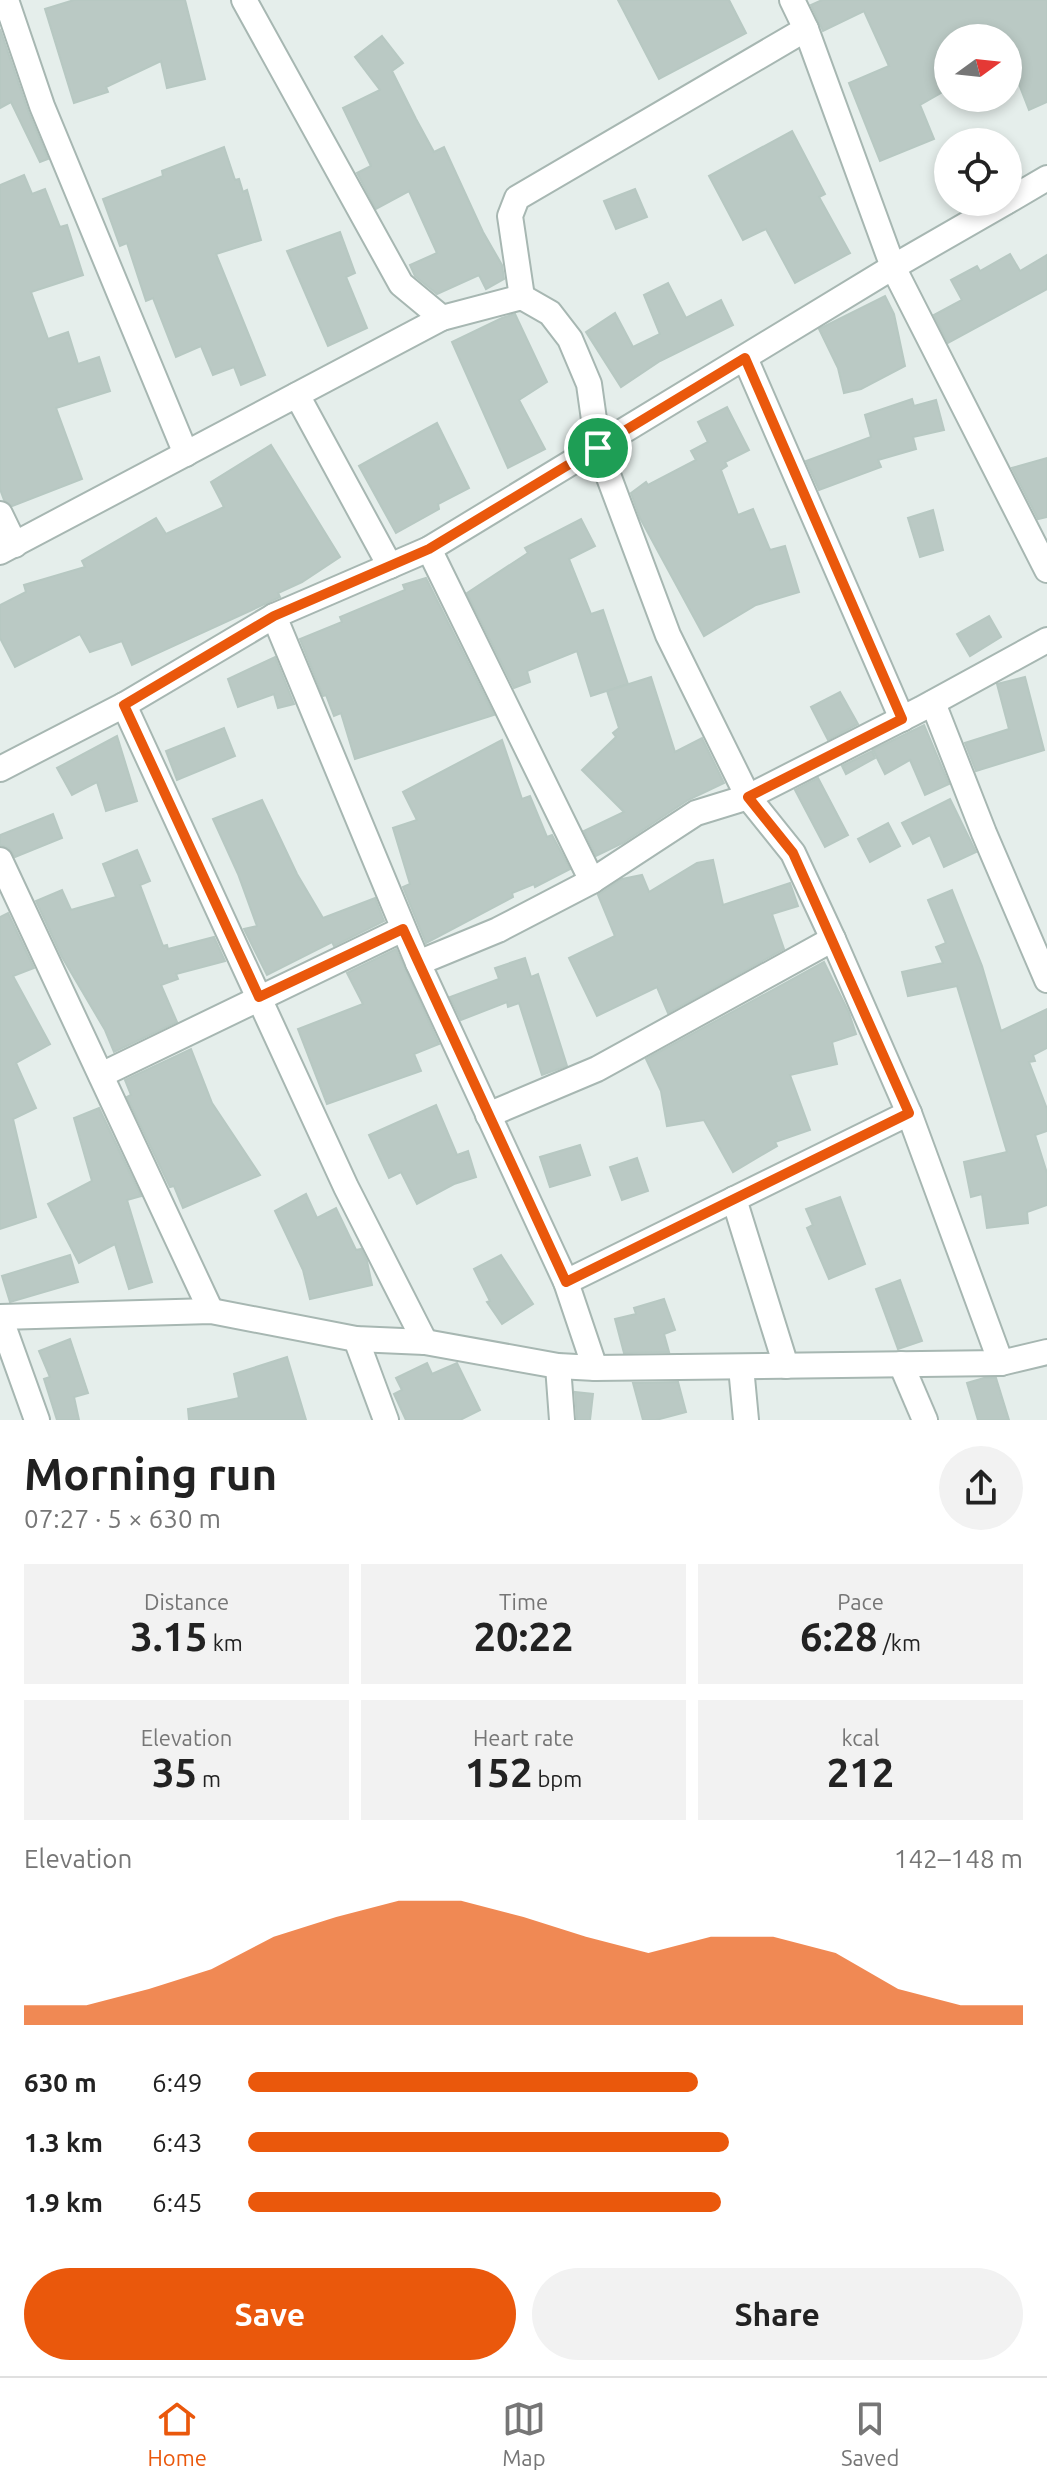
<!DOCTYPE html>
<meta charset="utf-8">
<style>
:root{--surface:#fff;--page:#f2f2f2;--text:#222;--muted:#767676;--line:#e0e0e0;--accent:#ea580c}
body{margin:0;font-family:Ubuntu,sans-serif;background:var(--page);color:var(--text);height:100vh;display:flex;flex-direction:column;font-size:30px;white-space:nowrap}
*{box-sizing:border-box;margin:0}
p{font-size:26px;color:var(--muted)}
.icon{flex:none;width:44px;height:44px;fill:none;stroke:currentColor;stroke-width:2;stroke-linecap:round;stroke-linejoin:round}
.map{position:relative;height:1420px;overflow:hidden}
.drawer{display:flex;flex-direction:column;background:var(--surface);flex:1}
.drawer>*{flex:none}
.needle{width:52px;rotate:75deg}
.controls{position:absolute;left:934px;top:24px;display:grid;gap:16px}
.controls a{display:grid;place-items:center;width:88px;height:88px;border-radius:50%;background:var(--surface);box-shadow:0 4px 12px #0003;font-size:40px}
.pin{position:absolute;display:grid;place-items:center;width:68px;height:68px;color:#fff;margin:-34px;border:4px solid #fff;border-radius:50%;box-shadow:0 2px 8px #0007}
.round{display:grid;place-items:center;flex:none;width:84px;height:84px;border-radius:42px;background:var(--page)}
.overview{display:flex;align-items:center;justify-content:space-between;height:136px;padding:0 24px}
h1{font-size:44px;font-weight:700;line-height:60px}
.metrics{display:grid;grid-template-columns:repeat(3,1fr);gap:12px;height:136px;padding:8px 24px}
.metrics div{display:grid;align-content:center;border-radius:0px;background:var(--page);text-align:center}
.metrics b{font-size:40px;font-weight:700}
.metrics small{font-size:22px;font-weight:400}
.metrics p{font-size:22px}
.chart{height:224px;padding:16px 24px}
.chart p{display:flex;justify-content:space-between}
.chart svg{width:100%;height:144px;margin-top:8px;fill:var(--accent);opacity:.7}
.primary-button{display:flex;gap:16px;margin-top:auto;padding:16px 24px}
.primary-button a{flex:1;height:92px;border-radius:48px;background:var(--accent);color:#fff;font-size:32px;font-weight:700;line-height:92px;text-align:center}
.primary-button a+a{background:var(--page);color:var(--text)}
ul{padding:0 24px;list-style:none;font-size:26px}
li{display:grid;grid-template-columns:128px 96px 1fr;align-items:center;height:60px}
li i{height:20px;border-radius:10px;background:var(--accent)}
.tabs{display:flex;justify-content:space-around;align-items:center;height:112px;border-top:2px solid var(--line);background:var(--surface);font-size:22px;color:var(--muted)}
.tabs a{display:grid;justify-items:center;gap:4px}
.tabs .current{color:var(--accent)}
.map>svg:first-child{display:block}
.building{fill:#bac9c4;stroke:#b7c8c2;stroke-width:2}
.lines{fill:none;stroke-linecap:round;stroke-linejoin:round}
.minor-casing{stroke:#a7b7b2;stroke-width:28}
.minor{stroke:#fff;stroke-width:24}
.route-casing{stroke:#fff;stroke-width:16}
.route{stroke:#ea580c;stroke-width:10}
</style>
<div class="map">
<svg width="1047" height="1420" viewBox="0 0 1047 1420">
<rect width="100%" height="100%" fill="#e5eeeb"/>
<g class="building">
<path d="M74 0H185L205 79 167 88 161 61 106 87 108 92 74 103 45 9Z"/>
<path d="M618 0H729L746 33 659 79Z"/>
<path d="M822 0H1047V102L1029 110 1008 56V38H948V89L920 105 934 139 880 161 849 83 889 66 864 11 823 31 811 5Z"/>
<path d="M0 29 28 111 48 159 40 162 11 102 0 108Z"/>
<path d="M382 36 403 63 392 71 416 119 434 152 444 147 483 232 502 265 504 279 486 289 479 275 437 294 415 276 410 265 437 253 409 191 376 209 357 173 371 166 343 108 380 90 355 57Z"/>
<path d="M792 131 825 194 819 197 850 253 795 283 766 229 743 240 709 176Z"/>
<path d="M224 147 235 180 239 179 243 192 247 190 261 240 216 254 265 375 241 385 234 367 213 375 201 346 176 357 153 298 146 301 127 243 120 246 103 199 163 176 162 171Z"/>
<path d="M24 175 32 194 45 189 60 227 67 225 83 275 31 292 48 339 68 332 78 364 99 357 110 391 56 408 82 479 12 506 4 500 0 489V185Z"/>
<path d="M635 189 647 217 616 229 604 201Z"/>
<path d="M340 232 355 273 346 277 367 328 328 346 287 251Z"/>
<path d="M1010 254 1020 271 1047 255V289L948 343 934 315 962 300 951 280 977 266 980 271Z"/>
<path d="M668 283 686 318 721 300 733 325 660 361 621 387 586 332 615 313 633 347 660 334 644 295Z"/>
<path d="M885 296 894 314 905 366 861 389 844 393 838 368 819 329Z"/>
<path d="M515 314 547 382 519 400 545 449 508 468 452 342 502 318Z"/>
<path d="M912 399 914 406 936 400 944 430 913 437 916 449 878 460 881 467 819 490 806 461 871 437 865 415Z"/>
<path d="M727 407 749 450 725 462 727 466 721 470 738 515 753 509 770 550 785 546 799 592 756 605 704 636 640 518 631 493 646 482 648 485 696 460 691 451 708 442 698 422Z"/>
<path d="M437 423 469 488 438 504 439 509 396 533 359 466Z"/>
<path d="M271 445 340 557 302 582 278 593 280 597 132 665 122 641 90 652 80 634 15 667 0 638V605L26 592 24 585 85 567 82 561 156 518 166 534 224 507 211 482Z"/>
<path d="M1047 458V517L1038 519 1012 468Z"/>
<path d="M933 510 943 550 920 557 908 518Z"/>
<path d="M581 519 595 546 569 559 591 614 603 610 628 684 591 696 577 651 527 671 530 682 514 688 467 593 528 553 525 548Z"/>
<path d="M426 578 494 715 355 759 341 713 334 716 326 695 323 696 300 639 342 622 340 617 405 590 403 585Z"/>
<path d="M989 616 1001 637 970 656 957 634Z"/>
<path d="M275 657 294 704 278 708 274 694 238 707 228 679Z"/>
<path d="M651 677 675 752 702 738 724 783 688 800 623 843 596 856 584 831 624 812 582 770 616 737 613 733 619 728 607 691Z"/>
<path d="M1025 677 1044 750 976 771 965 743 1009 729 997 684Z"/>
<path d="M840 692 858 724 828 740 811 707Z"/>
<path d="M924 725 949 784 925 795 910 760 885 774 873 750Z"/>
<path d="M224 728 235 756 177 780 166 751Z"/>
<path d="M117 736 137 801 106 811 97 782 72 795 57 768Z"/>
<path d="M502 740 522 799 530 796 547 837 552 835 570 869 535 887 534 884 512 893 513 897 426 943 403 887 410 884 393 828 417 820 403 792Z"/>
<path d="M872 751 875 758 846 774 842 766Z"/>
<path d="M818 778 848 835 825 847 795 790Z"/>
<path d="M950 799 976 852 944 867 930 835 913 844 902 823Z"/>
<path d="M262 800 297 874 323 918 375 898 384 921 334 946 332 942 267 975 244 929 257 926 238 874 213 819Z"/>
<path d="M53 814 62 838 15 857 9 848 0 845V835Z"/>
<path d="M888 823 900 846 870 862 858 839Z"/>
<path d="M137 850 150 881 140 885 163 946 167 945 168 949 214 937 225 961 176 974 178 979 161 985 177 1022 114 1052 105 1030 62 957 36 901 62 890 71 910 116 897 103 864Z"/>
<path d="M713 860 723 905 790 883 798 906 772 914 784 949 668 1013 657 987 597 1016 569 958 615 936 598 895 622 879 642 875 649 892 697 863Z"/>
<path d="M952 890 982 966 1001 1031 1047 1009V1048L1033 1055 1035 1061 1029 1062 1047 1109V1131L1035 1135 1047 1173V1205L1027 1212 1028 1223 987 1228 982 1194 971 1197 964 1162 1007 1152 957 986 908 996 902 972 943 963 936 947 946 943 928 900Z"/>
<path d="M8 913 34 968 13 976 50 1044 16 1063 36 1108 13 1119 36 1217 0 1229V917Z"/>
<path d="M396 949 439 1044 414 1054 421 1071 327 1104 298 1029 363 1004 347 973Z"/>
<path d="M525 958 531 977 538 974 567 1066 542 1075 519 1003 508 1007 507 1002 461 1020 450 997 499 979 495 968Z"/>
<path d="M824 962 849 1013 856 1034 832 1042 837 1064 790 1075 810 1130 775 1142 777 1146 733 1172 704 1120 667 1126 661 1091 646 1059Z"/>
<path d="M191 1049 212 1103 260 1175 183 1208 174 1186 170 1187 127 1097 131 1095 125 1080Z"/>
<path d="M436 1105 457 1155 468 1151 476 1177 454 1184 417 1204 401 1172 389 1178 369 1135Z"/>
<path d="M99 1108 141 1196 127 1200 152 1282 129 1289 115 1244 79 1263 48 1204 92 1181 74 1118Z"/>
<path d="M580 1145 590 1175 550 1187 540 1157Z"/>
<path d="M637 1158 648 1191 622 1200 610 1167Z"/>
<path d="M306 1194 317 1218 336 1208 356 1250 361 1249 367 1261 372 1285 310 1299 303 1270 275 1211Z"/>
<path d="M840 1197 865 1264 829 1279 807 1228 813 1225 806 1209Z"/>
<path d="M70 1255 78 1282 10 1302 2 1276Z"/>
<path d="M501 1255 533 1304 502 1324 487 1302 490 1301 474 1269Z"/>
<path d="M900 1280 922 1341 898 1349 876 1289Z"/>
<path d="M664 1299 675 1330 664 1334 669 1352 624 1353 615 1319 636 1314 634 1308Z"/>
<path d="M70 1339 88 1393 74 1397 79 1420H57L44 1379 50 1377 39 1351Z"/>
<path d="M287 1357 306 1420H189L188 1409 239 1398 234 1374Z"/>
<path d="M427 1363 432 1374 457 1363 480 1410 460 1420H406L394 1394 402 1390 396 1378Z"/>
<path d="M984 1378H996L1009 1420H978L967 1383Z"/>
<path d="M678 1382 686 1412 656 1420H643L633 1383Z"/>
<path d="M575 1392 593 1394 590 1420H577Z"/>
</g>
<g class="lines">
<defs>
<g id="minor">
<path d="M6 0 42 106 186 454"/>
<path d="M244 0 401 284 442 318 522 297 550 313 570 339 589 384 598 448 668 635 748 797 793 853 833 939 909 1113 1001 1363"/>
<path d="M792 0 806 29 893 267 1047 570"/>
<path d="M1008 201 1047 178"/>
<path d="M522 297 510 216 517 198 806 29"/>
<path d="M745 358 902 719"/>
<path d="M297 395 390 566"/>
<path d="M0 514 15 545"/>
<path d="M429 549 592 881"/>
<path d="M0 552 442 318"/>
<path d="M274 616 418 963 566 1282 595 1368"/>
<path d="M933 703 984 833 1047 980"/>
<path d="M124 705 346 1187 425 1342"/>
<path d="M0 769 124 705 274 616 429 549 893 267 1006 202"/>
<path d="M0 860 211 1311"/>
<path d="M418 963 498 930 592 881 696 813 748 797 921 709 1047 640"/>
<path d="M101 1075 403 929"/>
<path d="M488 1115 597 1069 833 939"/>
<path d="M734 1199 786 1366"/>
<path d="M566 1282 909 1113"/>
<path d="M0 1317 211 1311 356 1339 425 1342 558 1366 595 1368 1001 1363 1047 1352"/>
<path d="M0 1317 37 1420"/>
<path d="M356 1339 386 1420"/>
<path d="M901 1364 925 1420"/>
<path d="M558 1366 562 1420"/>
<path d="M741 1367 746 1420"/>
</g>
</defs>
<use href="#minor" class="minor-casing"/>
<use href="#minor" class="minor"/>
</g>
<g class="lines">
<defs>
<path id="route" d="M745 358 902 719 748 797 793 853 909 1113 566 1282 403 929 259 997 124 705 274 616 429 549Z"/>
</defs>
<use href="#route" class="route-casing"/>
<use href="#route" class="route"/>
</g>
</svg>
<div class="controls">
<a><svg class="needle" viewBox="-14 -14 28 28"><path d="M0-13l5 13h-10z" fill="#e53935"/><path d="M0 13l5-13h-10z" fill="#767676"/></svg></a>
<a><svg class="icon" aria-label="locate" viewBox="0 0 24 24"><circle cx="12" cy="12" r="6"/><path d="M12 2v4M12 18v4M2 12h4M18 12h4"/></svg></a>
</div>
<div class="pin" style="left:598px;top:448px;background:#1e9e55"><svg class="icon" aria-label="arrive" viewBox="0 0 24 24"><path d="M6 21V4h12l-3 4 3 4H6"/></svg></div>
</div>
<section class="drawer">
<div class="overview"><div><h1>Morning run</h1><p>07:27 · 5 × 630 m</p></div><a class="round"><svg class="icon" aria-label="share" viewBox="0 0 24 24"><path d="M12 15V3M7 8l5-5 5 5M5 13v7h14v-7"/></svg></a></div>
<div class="metrics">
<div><p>Distance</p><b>3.15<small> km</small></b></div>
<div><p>Time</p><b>20:22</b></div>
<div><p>Pace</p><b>6:28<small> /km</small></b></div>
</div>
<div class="metrics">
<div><p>Elevation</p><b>35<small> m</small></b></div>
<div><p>Heart rate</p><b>152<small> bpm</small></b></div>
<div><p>kcal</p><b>212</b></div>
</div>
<div class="chart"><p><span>Elevation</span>142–148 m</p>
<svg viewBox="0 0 160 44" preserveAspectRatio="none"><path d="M0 44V38L10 38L20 33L30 27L40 17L50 11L60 6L70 6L80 11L90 17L100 22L110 17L120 17L130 22L140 33L150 38L160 38V44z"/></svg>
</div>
<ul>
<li><b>630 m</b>6:49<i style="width:58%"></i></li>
<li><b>1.3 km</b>6:43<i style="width:62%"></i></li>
<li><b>1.9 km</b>6:45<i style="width:61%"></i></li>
</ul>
<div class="primary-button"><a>Save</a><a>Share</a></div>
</section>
<nav class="tabs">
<a class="current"><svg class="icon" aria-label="home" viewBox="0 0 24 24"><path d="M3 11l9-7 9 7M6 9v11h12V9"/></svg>Home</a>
<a><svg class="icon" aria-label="map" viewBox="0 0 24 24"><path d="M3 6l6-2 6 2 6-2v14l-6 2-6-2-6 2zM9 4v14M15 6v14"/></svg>Map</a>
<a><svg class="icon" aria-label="saved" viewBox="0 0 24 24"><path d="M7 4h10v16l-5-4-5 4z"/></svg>Saved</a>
</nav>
